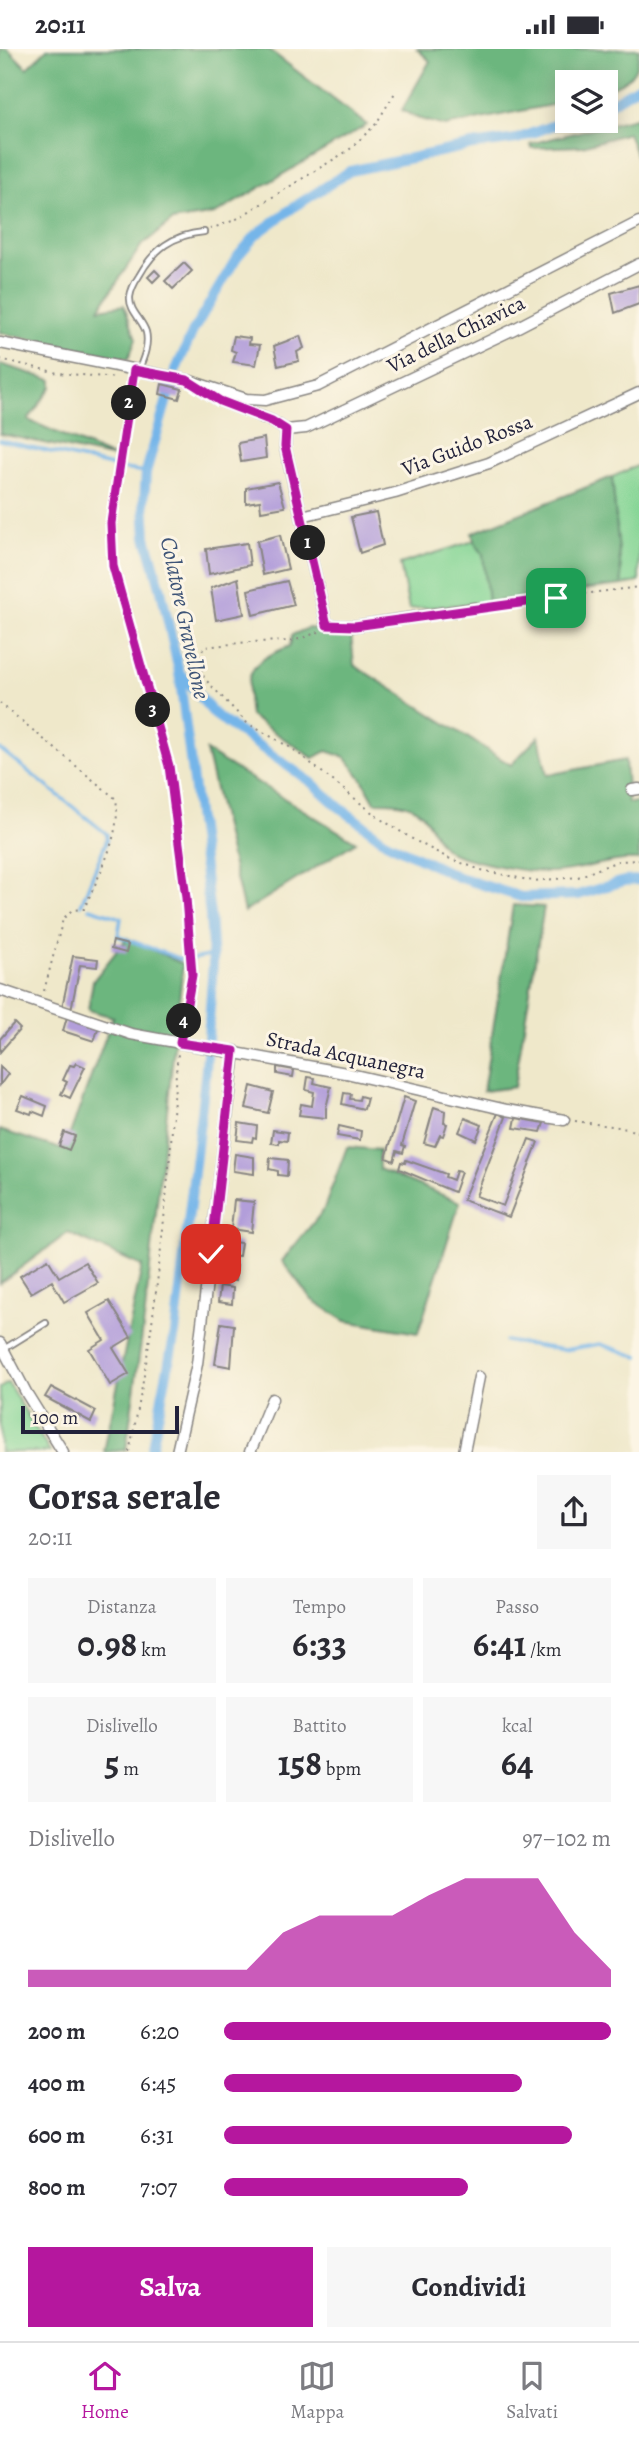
<!DOCTYPE html>
<html lang="it">
<meta charset="utf-8">
<style>
:root{--surface:#fff;--page:#f7f7f7;--text:#2b2b33;--muted:#7c7c81;--line:#e1e1e2;--accent:#b5179e}
body{margin:0;font-family:Alegreya,serif;background:var(--page);color:var(--text);height:100vh;display:flex;flex-direction:column;font-size:26px;white-space:nowrap}
*{box-sizing:border-box;margin:0}
p{font-size:23px;color:var(--muted)}
.icon{flex:none;width:38px;height:38px;fill:none;stroke:currentColor;stroke-width:2;stroke-linecap:round;stroke-linejoin:round}
.map{position:relative;height:1403px;overflow:hidden}
.sheet{display:flex;flex-direction:column;background:var(--surface);flex:1}
.sheet>*{flex:none}
.controls{position:absolute;left:555px;top:21px;display:grid;gap:14px}
.controls a{display:grid;place-items:center;width:63px;height:63px;border-radius:0px;background:var(--surface);box-shadow:0 4px 18px #0003;font-size:35px}
.scale{position:absolute;left:21px;bottom:18px;width:158px;box-sizing:border-box;padding-left:7px;border:4px solid #22223b;border-top:0;font-size:19px;line-height:24px;white-space:nowrap;color:#22223b;-webkit-text-stroke:5px #fcf5e5;paint-order:stroke}
.pin{position:absolute;display:grid;place-items:center;width:60px;height:60px;color:#fff;margin:-30px;border-radius:14px;box-shadow:0 4px 10px #0006}
.km{position:absolute;width:35px;height:35px;margin:-18px;border-radius:50%;background:#222;color:#fff;font-size:19px;line-height:35px;text-align:center}
.round{display:grid;place-items:center;flex:none;width:74px;height:74px;border-radius:0px;background:var(--page)}
.summary{display:flex;align-items:center;justify-content:space-between;height:119px;padding:0 28px}
h1{font-size:38px;font-weight:600;line-height:52px}
.stats{display:grid;grid-template-columns:repeat(3,1fr);gap:10px;height:119px;padding:7px 28px}
.stats div{display:grid;align-content:center;border-radius:0px;background:var(--page);text-align:center}
.stats b{font-size:35px;font-weight:600}
.stats small{font-size:19px;font-weight:400}
.stats p{font-size:19px}
.chart{height:196px;padding:14px 28px}
.chart p{display:flex;justify-content:space-between}
.chart svg{width:100%;height:126px;margin-top:7px;fill:var(--accent);opacity:.7}
.cta{display:flex;gap:14px;margin-top:auto;padding:14px 28px}
.cta a{flex:1;height:80px;border-radius:0px;background:var(--accent);color:#fff;font-size:28px;font-weight:600;line-height:80px;text-align:center}
.cta a+a{background:var(--page);color:var(--text)}
ul{padding:0 28px;list-style:none;font-size:23px}
li{display:grid;grid-template-columns:112px 84px 1fr;align-items:center;height:52px}
li i{height:18px;border-radius:9px;background:var(--accent)}
.status{display:flex;justify-content:space-between;align-items:center;height:49px;padding:0 35px;background:var(--surface);direction:ltr}
.status svg{height:19px;fill:currentColor}
.menu{display:flex;justify-content:space-around;align-items:center;height:98px;border-top:2px solid var(--line);background:var(--surface);font-size:19px;color:var(--muted)}
.menu a{display:grid;justify-items:center;gap:4px}
.menu .selected{color:var(--accent)}
.map>svg:first-child{display:block}
.green{fill:#85d595;stroke:#547c68;stroke-width:2}
.forest{fill:#6cb67e;stroke:#476c5c;stroke-width:2}
.lines{fill:none;stroke-linecap:round;stroke-linejoin:round}
.stream{stroke:#74b5e9;stroke-width:3.5}
.canal{stroke:#74b5e9;stroke-width:10}
.building{fill:#b29eda}
.service-casing{stroke:#888582;stroke-width:8}
.minor-casing{stroke:#888582;stroke-width:13}
.path{stroke:#888582;stroke-width:2;stroke-dasharray:2 5;stroke-linecap:butt}
.service{stroke:#fff;stroke-width:4.5}
.minor{stroke:#fff;stroke-width:10}
.route-casing{stroke:#fff;stroke-width:14}
.route{stroke:#b5179e;stroke-width:9}
.labels{text-anchor:middle;dominant-baseline:central;stroke-width:6;stroke-linejoin:round;paint-order:stroke}
.street-label{font-size:21px;fill:#22223b;stroke:#fcf5e5}
.water-label{font-size:23px;font-style:italic;fill:#3f5578;stroke:#fcf5e5}
</style>
<div class="status"><b>20:11</b><svg viewBox="0 0 49 12"><path d="M0 12V9h3v3zM5 12V6h3v6zM10 12V3h3v9zM15 12V0h3v12zM26 1h20v11H26zM47 4h2v5h-2z"/></svg></div>
<div class="map">
<svg width="639" height="1403" viewBox="0 0 639 1403">
<rect width="100%" height="100%" fill="#fcf5e5"/>
<filter id="ink" filterUnits="userSpaceOnUse"><feTurbulence type="fractalNoise" baseFrequency=".0143" numOctaves="2"/><feDisplacementMap in="SourceGraphic" scale="14" xChannelSelector="R" yChannelSelector="G"/><feConvolveMatrix kernelMatrix="1 2 1 2 8 2 1 2 1" color-interpolation-filters="sRGB"/></filter>
<filter id="wash" filterUnits="userSpaceOnUse"><feTurbulence type="fractalNoise" baseFrequency=".00686" numOctaves="4" result="noise"/><feDisplacementMap in="SourceGraphic" scale="28" xChannelSelector="R" yChannelSelector="G"/><feGaussianBlur stdDeviation="1.57" result="paint"/><feColorMatrix in="noise" values="0 0 0 0 0 0 0 0 0 0 0 0 0 0 0 0 0 1.4 0 .05"/><feComposite in="paint" operator="in"/></filter>
<g filter="url(#wash)">
<rect width="100%" height="100%" fill="#efe8ca"/>
<g class="green">
<path d="M639 416V533L622 536 612 428Z"/>
<path d="M474 492 483 505 488 553 409 560 400 515Z"/>
<path d="M8 1334 50 1403H0V1339Z"/>
</g>
<g class="forest">
<path d="M0 0H8L27 19 47 0H268L367 76 215 165 172 172 141 197 99 260 124 256 136 290 128 310 0 284Z"/>
<path d="M417 0H639C639 25 628 32 606 41V33H567V53L445 77 417 69 402 61 430 12Z"/>
<path d="M639 68V113L628 84 582 97 532 99 530 95Z"/>
<path d="M0 315 52 331V337L28 371 115 409 0 385Z"/>
<path d="M612 428 622 536 488 553 483 505 474 492 472 484Z"/>
<path d="M308 579 351 584 354 616 511 716 539 687 547 726 625 711 628 754 639 753V811C608 809 579 823 549 823 521 823 481 814 454 805 437 799 433 776 421 764 409 753 390 753 375 753L362 730 345 708 327 702 313 709 250 667C244 624 249 613 290 597L292 586Z"/>
<path d="M206 702 356 793 244 863Z"/>
<path d="M513 856 544 858 514 1038 483 1042Z"/>
<path d="M127 889 183 915 145 1264 126 1401 104 1403 142 1217 68 1184 0 1234V1081L64 1101 113 968 88 961 93 932Z"/>
<path d="M347 1098 379 1101V1120L460 1153 418 1284 346 1272 312 1251 282 1212 323 1162Z"/>
</g>
<g class="lines">
<g class="stream">
<path d="M0 391 124 420 146 423"/>
<path d="M0 700 107 785 106 793 81 856"/>
<path d="M90 859 121 869 118 887 180 910H186"/>
<path d="M193 910 213 906"/>
<path d="M505 1292 564 1301 600 1295 639 1308"/>
</g>
<g class="canal">
<path d="M606 57 639 37"/>
<path d="M179 623 215 666 312 734 339 758 386 793 458 828 521 848 578 846 624 832 639 831"/>
<path d="M151 1403 175 1284 206 1021 213 914 210 866 179 623 161 541 146 488 144 454 146 423 175 323 193 282 237 208 257 185 294 158 350 122 472 96 517 90 567 71"/>
</g>
</g>
<g id="blocks">
<g class="building">
<path d="M184 214 192 222 173 240 165 232Z"/>
<path d="M155 221 160 226 153 233 148 228Z"/>
<path d="M639 236V255L615 264 611 244Z"/>
<path d="M234 287 250 289 249 295 260 296 256 316 233 313 236 303 231 301Z"/>
<path d="M300 287 304 299 297 303 299 312 278 317 274 297Z"/>
<path d="M162 335 182 340 179 350 160 345Z"/>
<path d="M264 389 266 409 241 413 238 394Z"/>
<path d="M278 433 285 458 261 462 260 452 246 454V439Z"/>
<path d="M376 463 383 496 360 504 351 468Z"/>
<path d="M280 486 288 520 263 526 257 492Z"/>
<path d="M247 494 250 516 209 525 206 500Z"/>
<path d="M238 529 244 565 216 571 211 539Z"/>
<path d="M287 532 294 556 253 566 248 541Z"/>
<path d="M113 892 128 896 126 904 111 900Z"/>
<path d="M73 907 98 910 97 918 80 916 71 961 62 958Z"/>
<path d="M67 968 99 978 94 992 63 982Z"/>
<path d="M14 974 20 980 0 1003V990Z"/>
<path d="M76 1014 85 1018 70 1049 61 1045 67 1033 63 1031 70 1016 74 1017Z"/>
<path d="M0 1018 8 1025 0 1036Z"/>
<path d="M277 1018 294 1021 293 1028 277 1025Z"/>
<path d="M308 1028 315 1029 314 1034 331 1038 326 1059V1069L299 1066 301 1055 312 1057 314 1043 306 1041Z"/>
<path d="M251 1037 273 1043 268 1064 246 1059Z"/>
<path d="M344 1044 351 1045 350 1050 359 1051 360 1047 367 1049 364 1060 342 1055Z"/>
<path d="M23 1047 47 1057 44 1067 32 1062 31 1065 17 1060Z"/>
<path d="M404 1048 415 1052 402 1096 405 1097 403 1104 397 1102 394 1112 386 1109Z"/>
<path d="M434 1058 445 1062 444 1074 447 1075 443 1087 440 1086 435 1097 424 1094Z"/>
<path d="M498 1064 506 1068 476 1147 503 1157 529 1090 538 1093 509 1168 463 1151Z"/>
<path d="M465 1069 482 1076 476 1091 459 1083Z"/>
<path d="M516 1069 544 1074 541 1083 514 1079Z"/>
<path d="M239 1074 257 1077 256 1089 253 1088 252 1093 237 1091Z"/>
<path d="M339 1077 361 1082 360 1091 337 1087Z"/>
<path d="M273 1081 288 1083 287 1092 279 1091V1095L271 1094Z"/>
<path d="M64 1083 75 1087 69 1101 59 1097Z"/>
<path d="M235 1105 254 1108V1125L233 1122Z"/>
<path d="M270 1109 288 1111 287 1127 278 1126V1122L269 1120Z"/>
<path d="M406 1111 446 1125 445 1128 453 1131 456 1122 461 1123 454 1143 399 1120 401 1113 405 1114Z"/>
<path d="M234 1151 254 1153 251 1183 231 1180Z"/>
<path d="M226 1192 241 1194 239 1207 225 1206Z"/>
<path d="M48 1210 59 1228 85 1213 98 1234 64 1253 52 1232 31 1244 20 1227Z"/>
<path d="M223 1215 237 1217 235 1232 221 1230Z"/>
<path d="M220 1237 233 1239 232 1255 218 1253Z"/>
<path d="M109 1252 131 1288 113 1299 129 1325 110 1336 89 1300 104 1291 88 1264Z"/>
<path d="M221 1274 234 1276 231 1318 215 1315Z"/>
<path d="M51 1338 96 1362 91 1373 45 1348Z"/>
</g>
</g>
</g>
<g filter="url(#ink)">
<use href="#blocks" fill-opacity="0" stroke="#888582" stroke-width="2"/>
<g class="lines">
<defs>
<g id="service">
<path d="M139 320C144 308 149 295 146 283 142 270 129 262 130 248 131 240 135 233 139 227 154 200 172 186 204 183"/>
<path d="M4 1300 46 1274"/>
</g>
<g id="minor">
<path d="M0 294 187 331 246 350 265 351 318 337 639 173"/>
<path d="M202 340 221 352 272 372 286 381 306 379 512 281 639 215"/>
<path d="M286 381 285 398 327 576 355 577 475 559"/>
<path d="M302 467 395 444 489 414 639 344"/>
<path d="M632 741 639 740"/>
<path d="M0 941 131 985 346 1024 507 1061 564 1071"/>
<path d="M0 1294 27 1345 63 1403"/>
<path d="M177 1403 197 1315 235 1002"/>
<path d="M250 1403 272 1350"/>
<path d="M464 1403 479 1328"/>
</g>
</defs>
<use href="#service" class="service-casing"/>
<use href="#minor" class="minor-casing"/>
<g class="path">
<path d="M210 180 235 171 349 101 376 75 396 42"/>
<path d="M0 310 58 324 117 329"/>
<path d="M133 331 111 474 113 517 169 717 186 849 192 927 182 982"/>
<path d="M487 557 639 538"/>
<path d="M319 583 293 592 249 593 204 598 199 609 204 629 247 674 293 700 379 769 414 791 448 809 481 821 533 832 578 828 618 812 639 811"/>
<path d="M0 654 116 750C122 786 98 827 84 860L72 861 63 870 43 946"/>
<path d="M575 1072 618 1078 639 1083"/>
<path d="M129 1403C151 1306 161 1206 170 1106 173 1072 174 1039 178 1005"/>
</g>
<use href="#service" class="service"/>
<use href="#minor" class="minor"/>
</g>
</g>
<g class="lines" filter="url(#ink)">
<defs>
<path id="route" d="M211 1205 234 1002 180 994 192 926 186 849 169 717 113 517 111 474 134 321 187 331 220 352 272 372 286 381 285 397 327 576 355 577 556 549"/>
</defs>
<use href="#route" class="route-casing"/>
<use href="#route" class="route"/>
</g>
<g class="labels">
<g class="street-label">
<text transform="translate(456 285) rotate(-26)">Via della Chiavica</text>
<text transform="translate(467 396) rotate(-21)">Via Guido Rossa</text>
<text transform="translate(346 1006) rotate(12)">Strada Acquanegra</text>
</g>
<g class="water-label">
<text transform="translate(185 569) rotate(78)">Colatore Gravellone</text>
</g>
</g>
</svg>
<div class="controls">
<a><svg class="icon" aria-label="layers" viewBox="0 0 24 24"><path d="M12 4l9 5-9 5-9-5zM3 14l9 5 9-5"/></svg></a>
</div>
<div class="scale">100 m</div>
<div class="pin" style="left:556px;top:549px;background:#1e9e55"><svg class="icon" aria-label="arrive" viewBox="0 0 24 24"><path d="M6 21V4h12l-3 4 3 4H6"/></svg></div>
<div class="pin" style="left:211px;top:1205px;background:#d93025"><svg class="icon" aria-label="check" viewBox="0 0 24 24"><path d="M5 12l5 5 9-10"/></svg></div>
<b class="km" style="left:308px;top:494px">1</b>
<b class="km" style="left:129px;top:354px">2</b>
<b class="km" style="left:153px;top:661px">3</b>
<b class="km" style="left:184px;top:972px">4</b>
</div>
<section class="sheet">
<div class="summary"><div><h1>Corsa serale</h1><p>20:11</p></div><a class="round"><svg class="icon" aria-label="share" viewBox="0 0 24 24"><path d="M12 15V3M7 8l5-5 5 5M5 13v7h14v-7"/></svg></a></div>
<div class="stats">
<div><p>Distanza</p><b>0.98<small> km</small></b></div>
<div><p>Tempo</p><b>6:33</b></div>
<div><p>Passo</p><b>6:41<small> /km</small></b></div>
</div>
<div class="stats">
<div><p>Dislivello</p><b>5<small> m</small></b></div>
<div><p>Battito</p><b>158<small> bpm</small></b></div>
<div><p>kcal</p><b>64</b></div>
</div>
<div class="chart"><p><span>Dislivello</span>97–102 m</p>
<svg viewBox="0 0 160 44" preserveAspectRatio="none"><path d="M0 44V38L10 38L20 38L30 38L40 38L50 38L60 38L70 25L80 19L90 19L100 19L110 12L120 6L130 6L140 6L150 25L160 38V44z"/></svg>
</div>
<ul>
<li><b>200 m</b>6:20<i style="width:100%"></i></li>
<li><b>400 m</b>6:45<i style="width:77%"></i></li>
<li><b>600 m</b>6:31<i style="width:90%"></i></li>
<li><b>800 m</b>7:07<i style="width:63%"></i></li>
</ul>
<div class="cta"><a>Salva</a><a>Condividi</a></div>
</section>
<nav class="menu">
<a class="selected"><svg class="icon" aria-label="home" viewBox="0 0 24 24"><path d="M3 11l9-7 9 7M6 9v11h12V9"/></svg>Home</a>
<a><svg class="icon" aria-label="map" viewBox="0 0 24 24"><path d="M3 6l6-2 6 2 6-2v14l-6 2-6-2-6 2zM9 4v14M15 6v14"/></svg>Mappa</a>
<a><svg class="icon" aria-label="saved" viewBox="0 0 24 24"><path d="M7 4h10v16l-5-4-5 4z"/></svg>Salvati</a>
</nav>
